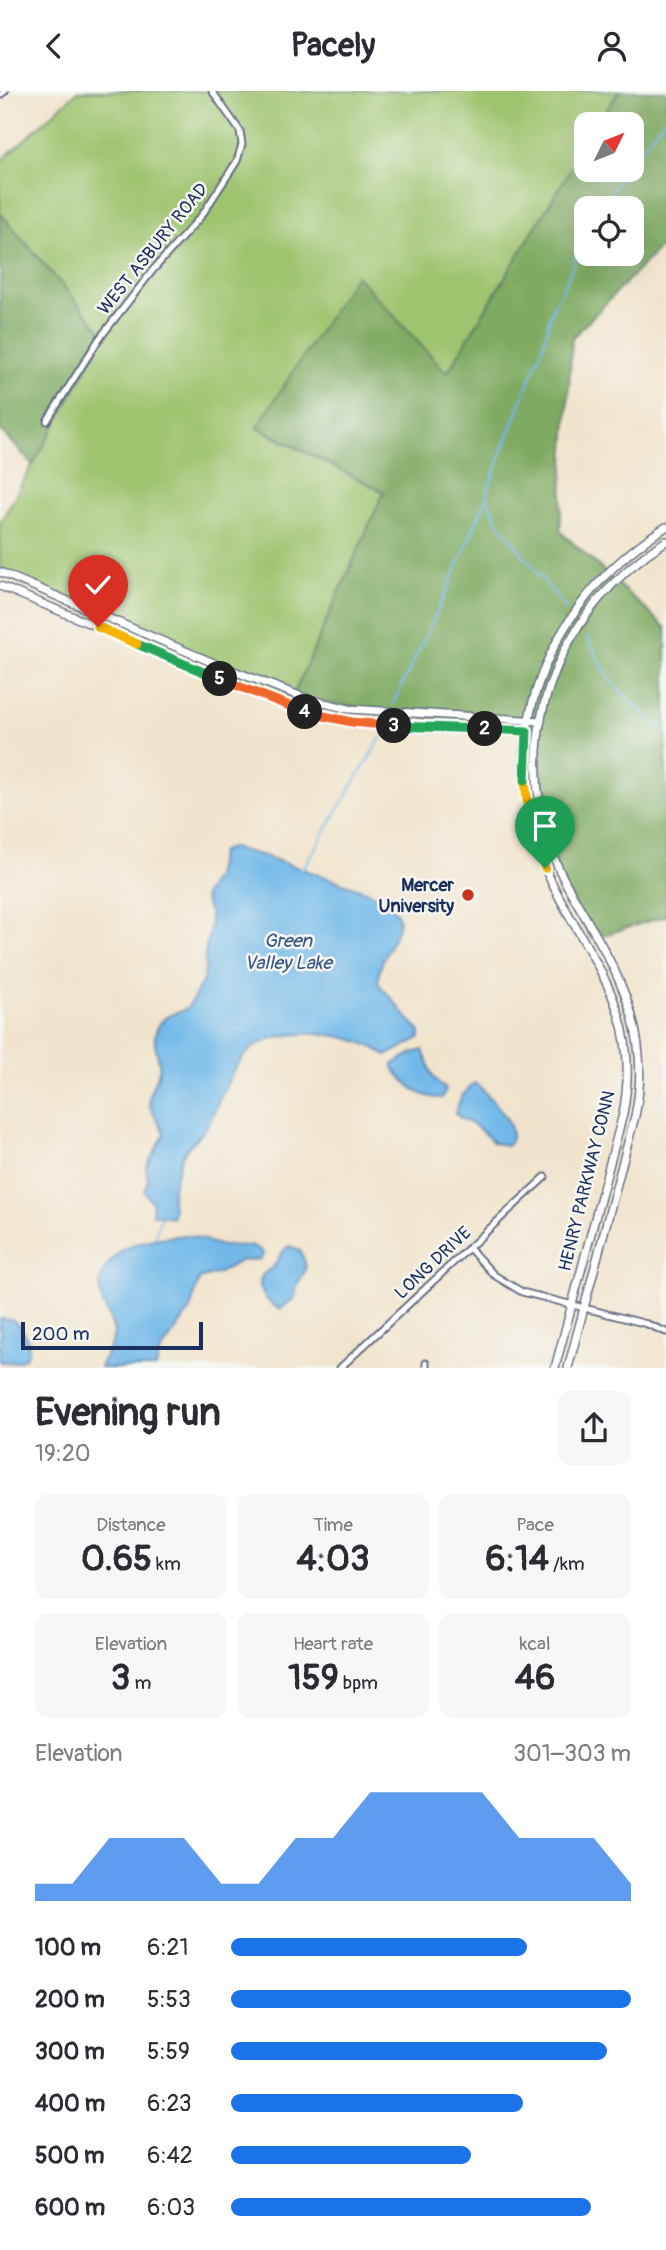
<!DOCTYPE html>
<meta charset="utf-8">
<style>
:root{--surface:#fff;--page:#f7f7f7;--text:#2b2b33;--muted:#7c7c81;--accent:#1a73e8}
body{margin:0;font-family:Pangolin,sans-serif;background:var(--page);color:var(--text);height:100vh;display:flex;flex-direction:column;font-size:26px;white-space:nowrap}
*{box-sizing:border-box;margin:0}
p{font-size:23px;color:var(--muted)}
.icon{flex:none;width:38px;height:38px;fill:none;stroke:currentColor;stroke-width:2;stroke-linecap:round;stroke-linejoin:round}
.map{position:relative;height:1277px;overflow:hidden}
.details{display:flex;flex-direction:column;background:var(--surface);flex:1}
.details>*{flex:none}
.needle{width:46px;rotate:47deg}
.controls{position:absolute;left:574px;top:21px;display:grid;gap:14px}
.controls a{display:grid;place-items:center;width:70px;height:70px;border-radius:14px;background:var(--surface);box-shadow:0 7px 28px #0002;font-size:35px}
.scale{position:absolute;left:21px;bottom:18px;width:182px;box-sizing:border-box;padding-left:7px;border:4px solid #1b2f5e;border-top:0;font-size:19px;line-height:24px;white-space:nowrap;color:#1b2f5e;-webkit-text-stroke:5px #f6f6f2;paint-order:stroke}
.pin{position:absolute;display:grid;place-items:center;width:60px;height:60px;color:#fff;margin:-72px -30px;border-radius:50% 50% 50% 0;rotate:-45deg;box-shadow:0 0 7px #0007}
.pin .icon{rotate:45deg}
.km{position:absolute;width:35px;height:35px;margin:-18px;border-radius:50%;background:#222;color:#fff;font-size:19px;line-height:35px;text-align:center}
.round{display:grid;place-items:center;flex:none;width:74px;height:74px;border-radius:14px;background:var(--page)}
.head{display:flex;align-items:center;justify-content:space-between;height:119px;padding:0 35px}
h1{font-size:38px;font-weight:800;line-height:52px}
.figures{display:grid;grid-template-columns:repeat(3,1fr);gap:10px;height:119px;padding:7px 35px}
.figures div{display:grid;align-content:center;border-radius:14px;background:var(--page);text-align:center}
.figures b{font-size:35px;font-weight:800}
.figures small{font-size:19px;font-weight:400}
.figures p{font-size:19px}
.chart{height:196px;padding:14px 35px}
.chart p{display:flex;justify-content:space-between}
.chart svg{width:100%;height:126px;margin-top:7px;fill:var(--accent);opacity:.7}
ul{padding:0 35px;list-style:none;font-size:23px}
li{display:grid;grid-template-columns:112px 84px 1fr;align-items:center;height:52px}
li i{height:18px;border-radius:9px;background:var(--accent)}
header{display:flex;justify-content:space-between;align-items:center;height:91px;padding:0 35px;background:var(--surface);font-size:32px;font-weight:800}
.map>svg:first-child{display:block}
.green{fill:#9fc46f;stroke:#5d7a66;stroke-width:2}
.forest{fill:#7faa62;stroke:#4d6c60;stroke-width:2;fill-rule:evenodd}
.water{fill:#72b9e9;stroke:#4674a4;stroke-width:2}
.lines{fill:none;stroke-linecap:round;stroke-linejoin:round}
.stream{stroke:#72b9e9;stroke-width:2}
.street-casing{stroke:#666e84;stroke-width:9}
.secondary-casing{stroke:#666e84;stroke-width:10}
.street{stroke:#fff;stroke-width:5}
.secondary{stroke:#fff;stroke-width:7}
.split-1-casing{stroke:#fff;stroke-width:14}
.split-2-casing{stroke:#fff;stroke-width:14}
.split-3-casing{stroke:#fff;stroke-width:14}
.split-4-casing{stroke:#fff;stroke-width:14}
.split-5-casing{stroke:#fff;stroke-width:14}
.split-6-casing{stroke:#fff;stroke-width:14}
.split-7-casing{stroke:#fff;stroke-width:14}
.split-1{stroke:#f5b400;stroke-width:9}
.split-2{stroke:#22a559;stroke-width:9}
.split-3{stroke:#22a559;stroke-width:9}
.split-4{stroke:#f0652b;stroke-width:9}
.split-5{stroke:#f0652b;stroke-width:9}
.split-6{stroke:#22a559;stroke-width:9}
.split-7{stroke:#f5b400;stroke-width:9}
.poi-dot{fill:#c8321e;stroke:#f6f6f2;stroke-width:2.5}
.labels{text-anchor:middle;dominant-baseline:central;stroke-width:5;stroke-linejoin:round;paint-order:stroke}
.street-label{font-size:18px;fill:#1b2f5e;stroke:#f6f6f2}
.poi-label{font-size:18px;font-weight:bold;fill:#1b2f5e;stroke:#f6f6f2;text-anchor:end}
.water-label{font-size:19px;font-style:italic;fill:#355888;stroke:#f6f6f2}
</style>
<header><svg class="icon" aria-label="back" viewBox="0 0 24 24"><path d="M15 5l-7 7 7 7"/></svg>Pacely<svg class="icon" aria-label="person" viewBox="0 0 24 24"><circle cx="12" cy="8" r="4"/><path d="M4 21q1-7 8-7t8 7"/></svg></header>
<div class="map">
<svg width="666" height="1277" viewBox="0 0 666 1277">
<rect width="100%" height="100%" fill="#f6f6f2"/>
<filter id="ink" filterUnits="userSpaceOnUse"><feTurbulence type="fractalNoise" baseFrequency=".0143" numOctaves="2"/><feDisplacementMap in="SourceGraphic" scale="14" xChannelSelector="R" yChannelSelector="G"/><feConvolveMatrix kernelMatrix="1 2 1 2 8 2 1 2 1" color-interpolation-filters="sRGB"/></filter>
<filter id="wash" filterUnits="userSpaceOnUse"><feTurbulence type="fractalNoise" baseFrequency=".00686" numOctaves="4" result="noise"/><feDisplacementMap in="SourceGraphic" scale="28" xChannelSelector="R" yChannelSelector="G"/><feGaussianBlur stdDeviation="1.57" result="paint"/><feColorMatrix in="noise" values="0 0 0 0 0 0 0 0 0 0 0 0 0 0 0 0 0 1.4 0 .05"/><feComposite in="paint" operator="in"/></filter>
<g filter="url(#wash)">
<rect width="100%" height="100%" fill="#f1e4cc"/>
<path class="green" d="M78 0H619L598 33H586V53L447 282 257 337 384 401 292 607 0 483V432L105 244 0 122V71Z"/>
<g class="forest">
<path d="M619 0H666V150L572 247 560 440 666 537V825L591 848 545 756 540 644 292 607 384 401 257 336 356 184 447 282 586 53V79H632V33H598ZM586 117H632V163H586Z"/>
<path d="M0 122 105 244 33 374 0 338Z"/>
</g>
<g class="water">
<path d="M231 757 264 765 366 800C431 827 379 848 378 892L420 941V947L386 965C357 940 278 933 249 960 228 980 221 1010 207 1035 200 1047 185 1055 181 1068 178 1079 172 1094 172 1105 171 1112 175 1118 172 1126L152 1123 153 1113 144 1100 148 1089 146 1077 164 1044C162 1031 150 1023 149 1010 148 997 157 991 159 980 162 965 150 955 157 938 166 919 177 925 187 917 190 914 201 893 203 889 206 882 205 874 205 867 205 853 212 839 210 824 208 817 204 812 204 804L215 786 221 760Z"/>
<path d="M423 959 433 986 446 999 442 1007C421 1008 403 992 393 976V973L413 962Z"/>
<path d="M474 992 479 995C491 1009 519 1032 510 1052L507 1054 494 1052 476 1035 460 1027 455 1021 462 1005Z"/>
<path d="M185 1144C199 1145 214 1154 223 1155 238 1155 248 1152 262 1160L263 1165 260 1168 240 1170 219 1182 199 1188 190 1219 159 1263 156 1277H100C104 1266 114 1253 114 1242 113 1229 104 1218 101 1206 98 1194 101 1185 107 1175 125 1148 155 1148 185 1144Z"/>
<path d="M290 1155 300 1160C311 1182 303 1178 297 1195 296 1199 296 1204 294 1208L280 1218C269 1214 255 1198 262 1185 266 1180 272 1178 275 1173 281 1165 281 1159 290 1155Z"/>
<path d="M0 1228 13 1229C35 1250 37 1274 0 1271Z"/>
</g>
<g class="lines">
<g class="stream">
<path d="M632 70 666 26"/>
<path d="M601 117 625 79"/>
<path d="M487 407 499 433 567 519"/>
<path d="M587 546C604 586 629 614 666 638"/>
<path d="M393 613 447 500 487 406 489 395 544 252 551 221 568 187 586 138"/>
<path d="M302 779 382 645"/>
<path d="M155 1146 161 1125"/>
</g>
</g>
</g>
<g filter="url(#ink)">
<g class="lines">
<defs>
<g id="street">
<path d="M0 4 5 0"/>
<path d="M47 330 99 248 153 179 202 124 237 70 242 53 240 40 212 0"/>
<path d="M470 1158 494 1184 522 1201 647 1233 666 1241"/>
<path d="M340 1277 545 1086"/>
<path d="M426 1277V1272"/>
</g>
<g id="secondary">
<path d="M0 481 223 576 308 608 349 618 541 630"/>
<path d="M0 495 294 618C313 623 332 628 352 631 409 640 471 636 529 641"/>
<path d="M555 1277 623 1023C643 918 590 872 549 786 487 655 547 509 666 436"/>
<path d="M568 1277 635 1025C651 950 625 892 587 829 574 806 559 783 551 758 509 638 562 516 666 450"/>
</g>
</defs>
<use href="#street" class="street-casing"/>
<use href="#secondary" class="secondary-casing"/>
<use href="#street" class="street"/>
<use href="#secondary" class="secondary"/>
</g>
</g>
<g class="lines" filter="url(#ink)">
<defs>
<path id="split-1" d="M525 689 528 720 545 777"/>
<path id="split-2" d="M485 638 527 640 525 689"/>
<path id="split-3" d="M394 635 485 638"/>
<path id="split-4" d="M305 621 352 631 394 635"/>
<path id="split-5" d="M220 588 305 621"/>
<path id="split-6" d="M137 553 220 588"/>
<path id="split-7" d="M98 536 137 553"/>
</defs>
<use href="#split-1" class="split-1-casing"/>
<use href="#split-2" class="split-2-casing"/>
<use href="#split-3" class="split-3-casing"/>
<use href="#split-4" class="split-4-casing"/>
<use href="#split-5" class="split-5-casing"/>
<use href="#split-6" class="split-6-casing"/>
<use href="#split-7" class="split-7-casing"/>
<use href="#split-1" class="split-1"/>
<use href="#split-2" class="split-2"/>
<use href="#split-3" class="split-3"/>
<use href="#split-4" class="split-4"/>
<use href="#split-5" class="split-5"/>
<use href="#split-6" class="split-6"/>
<use href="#split-7" class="split-7"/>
</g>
<circle class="poi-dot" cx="468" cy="804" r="7"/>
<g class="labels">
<g class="street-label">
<text transform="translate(153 158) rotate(-51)">WEST ASBURY ROAD</text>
<text transform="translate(587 1090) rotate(-76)">HENRY PARKWAY CONN</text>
<text transform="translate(433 1172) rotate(-43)">LONG DRIVE</text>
</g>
<g class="poi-label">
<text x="454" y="794">Mercer<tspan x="454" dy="21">University</tspan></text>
</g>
<g class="water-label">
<text x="288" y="850">Green<tspan x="288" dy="22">Valley Lake</tspan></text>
</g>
</g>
</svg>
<div class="controls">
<a><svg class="needle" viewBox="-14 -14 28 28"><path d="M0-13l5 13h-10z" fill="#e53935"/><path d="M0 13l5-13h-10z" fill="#7c7c81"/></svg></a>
<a><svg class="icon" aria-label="locate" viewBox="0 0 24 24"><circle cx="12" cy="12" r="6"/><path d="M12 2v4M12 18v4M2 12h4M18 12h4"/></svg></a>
</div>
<div class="scale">200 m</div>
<div class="pin" style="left:545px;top:777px;background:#1e9e55"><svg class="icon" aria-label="arrive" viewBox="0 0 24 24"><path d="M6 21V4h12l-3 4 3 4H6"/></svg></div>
<div class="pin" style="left:98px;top:536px;background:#d93025"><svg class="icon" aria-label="check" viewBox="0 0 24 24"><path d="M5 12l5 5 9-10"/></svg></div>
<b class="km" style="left:485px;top:638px">2</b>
<b class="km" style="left:394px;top:635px">3</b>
<b class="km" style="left:305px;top:621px">4</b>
<b class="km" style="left:220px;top:588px">5</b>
</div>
<section class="details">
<div class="head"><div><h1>Evening run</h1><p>19:20</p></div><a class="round"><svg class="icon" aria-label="share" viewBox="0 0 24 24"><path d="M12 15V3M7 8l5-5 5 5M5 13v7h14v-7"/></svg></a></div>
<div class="figures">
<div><p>Distance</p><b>0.65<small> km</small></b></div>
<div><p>Time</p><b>4:03</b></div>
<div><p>Pace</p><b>6:14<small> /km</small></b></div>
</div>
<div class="figures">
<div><p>Elevation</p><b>3<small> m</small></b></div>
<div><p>Heart rate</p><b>159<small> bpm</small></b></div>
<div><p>kcal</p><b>46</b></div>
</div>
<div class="chart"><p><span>Elevation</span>301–303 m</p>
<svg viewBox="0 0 160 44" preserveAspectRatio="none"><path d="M0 44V38L10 38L20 22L30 22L40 22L50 38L60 38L70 22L80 22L90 6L100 6L110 6L120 6L130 22L140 22L150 22L160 38V44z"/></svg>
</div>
<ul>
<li><b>100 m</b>6:21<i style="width:74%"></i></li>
<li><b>200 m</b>5:53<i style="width:100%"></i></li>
<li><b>300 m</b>5:59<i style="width:94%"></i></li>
<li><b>400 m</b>6:23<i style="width:73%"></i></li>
<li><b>500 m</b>6:42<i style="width:60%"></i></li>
<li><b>600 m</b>6:03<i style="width:90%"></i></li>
</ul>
</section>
